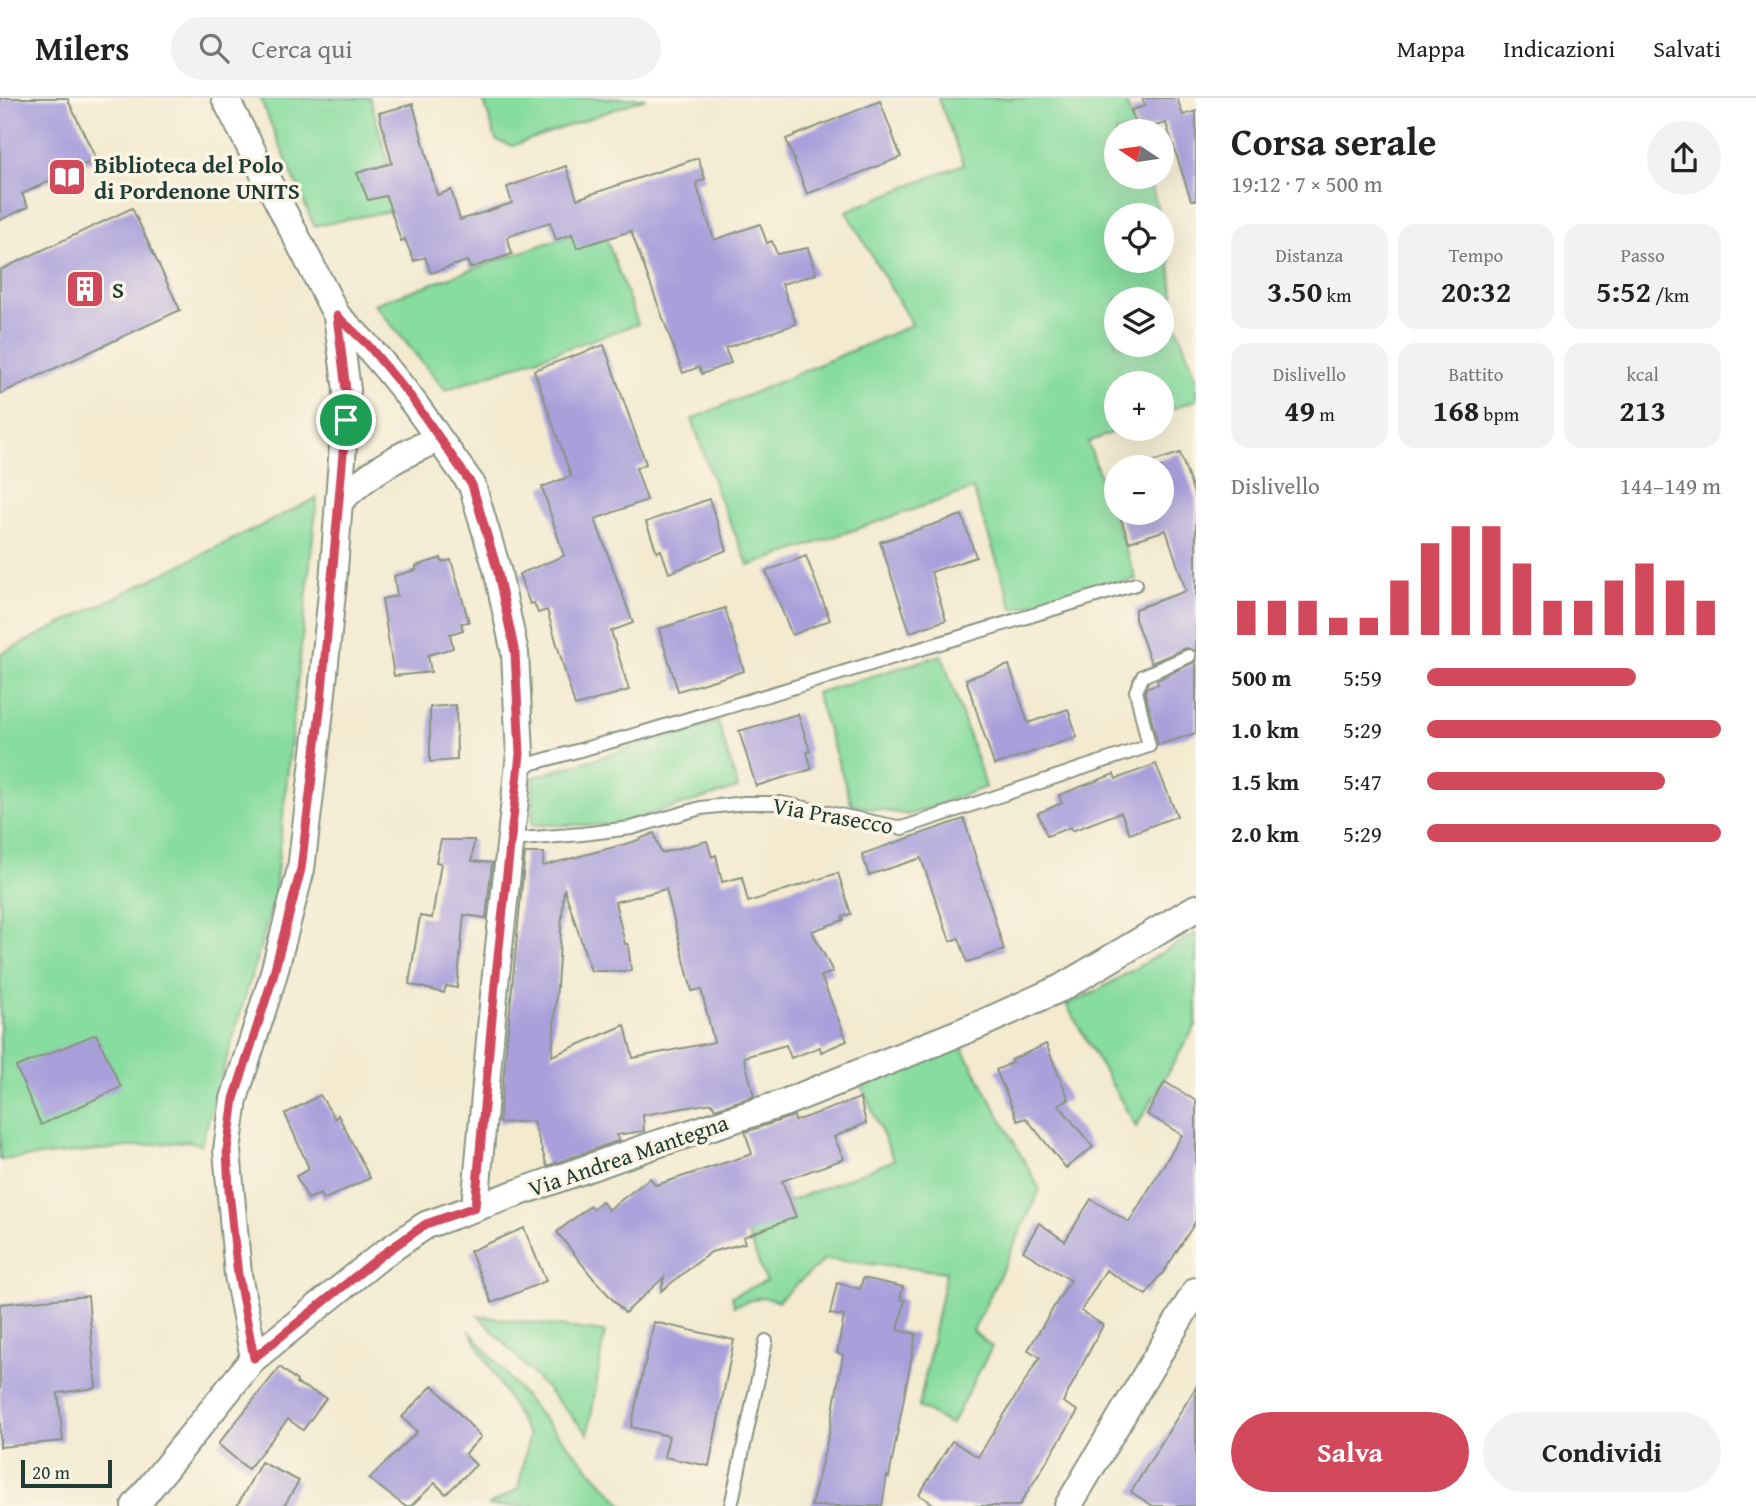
<!DOCTYPE html>
<html lang="it">
<meta charset="utf-8">
<style>
:root{--surface:#fff;--page:#f2f2f2;--text:#222;--muted:#767676;--line:#e0e0e0;--accent:#d1495b}
body{margin:0;font-family:"Gentium Book Plus",serif;background:var(--page);color:var(--text);height:100vh;display:flex;flex-direction:column;font-size:26px;white-space:nowrap}
*{box-sizing:border-box;margin:0}
p{font-size:23px;color:var(--muted)}
.icon{flex:none;width:38px;height:38px;fill:none;stroke:currentColor;stroke-width:2;stroke-linecap:round;stroke-linejoin:round}
.map{position:relative;flex:1;overflow:hidden}
.drawer{display:flex;flex-direction:column;background:var(--surface);width:560px}
.drawer>*{flex:none}
.needle{width:46px;rotate:283deg}
.tools{position:absolute;left:1104px;top:21px;display:grid;gap:14px}
.tools a{display:grid;place-items:center;width:70px;height:70px;border-radius:50%;background:var(--surface);box-shadow:0 7px 28px #0002;font-size:35px}
.scale{position:absolute;left:21px;bottom:18px;width:91px;box-sizing:border-box;padding-left:7px;border:4px solid #1f3d34;border-top:0;font-size:19px;line-height:24px;white-space:nowrap;color:#1f3d34;-webkit-text-stroke:5px #fcf5e5;paint-order:stroke}
.pin{position:absolute;display:grid;place-items:center;width:60px;height:60px;color:#fff;margin:-30px;border:4px solid #fff;border-radius:50%;box-shadow:0 2px 7px #0007}
.round{display:grid;place-items:center;flex:none;width:74px;height:74px;border-radius:37px;background:var(--page)}
.head{display:flex;align-items:center;justify-content:space-between;height:119px;padding:0 35px}
h1{font-size:38px;font-weight:700;line-height:52px}
.stats{display:grid;grid-template-columns:repeat(3,1fr);gap:10px;height:119px;padding:7px 35px}
.stats div{display:grid;align-content:center;border-radius:18px;background:var(--page);text-align:center}
.stats b{font-size:30px;font-weight:700}
.stats small{font-size:19px;font-weight:400}
.stats p{font-size:19px}
.chart{height:196px;padding:14px 35px}
.chart p{display:flex;justify-content:space-between}
.chart svg{width:100%;height:126px;margin-top:7px;stroke:var(--accent);stroke-width:6}
.action{display:flex;gap:14px;margin-top:auto;padding:14px 35px}
.action a{flex:1;height:80px;border-radius:42px;background:var(--accent);color:#fff;font-size:28px;font-weight:700;line-height:80px;text-align:center}
.action a+a{background:var(--page);color:var(--text)}
ul{padding:0 35px;list-style:none;font-size:23px}
li{display:grid;grid-template-columns:112px 84px 1fr;align-items:center;height:52px}
li i{height:18px;border-radius:9px;background:var(--accent)}
header{display:flex;align-items:center;gap:42px;box-sizing:border-box;height:98px;padding:0 35px;background:var(--surface);border-bottom:2px solid var(--line)}
header strong{font-size:33px}
nav{display:flex;gap:38px;margin-inline-start:auto;font-size:24px}
.search{width:490px;height:63px;background:var(--page);display:flex;align-items:center;gap:18px;box-sizing:border-box;padding:0 24px;border-radius:38px;color:var(--muted);font-size:26px}
main{display:flex;flex:1;min-height:0}
.map>svg:first-child{display:block}
.green{fill:#87dc9f;stroke:#538c6a;stroke-width:2;fill-rule:evenodd}
.building{fill:#a99fdb;fill-rule:evenodd}
.lines{fill:none;stroke-linecap:round;stroke-linejoin:round}
.service-casing{stroke:#899482;stroke-width:16}
.minor-casing{stroke:#899482;stroke-width:30}
.service{stroke:#fff;stroke-width:12}
.minor{stroke:#fff;stroke-width:26}
.route-casing{stroke:#fff;stroke-width:14}
.route{stroke:#d1495b;stroke-width:9}
.labels{text-anchor:middle;dominant-baseline:central;stroke-width:7;stroke-linejoin:round;paint-order:stroke}
.poi-label{font-size:23px;font-weight:bold;fill:#1f3d34;stroke:#fcf5e5;text-anchor:start}
.street-label{font-size:23px;fill:#1f3d34;stroke:#fcf5e5}
</style>
<header>
<strong>Milers</strong>
<div class="search"><svg class="icon" aria-label="search" viewBox="0 0 24 24"><circle cx="10" cy="10" r="6"/><path d="M15 15l6 6"/></svg>Cerca qui</div>
<nav><a>Mappa</a><a>Indicazioni</a><a>Salvati</a></nav>
</header>
<main>
<div class="map">
<svg width="1196" height="1408" viewBox="0 0 1196 1408">
<rect width="100%" height="100%" fill="#fcf5e5"/>
<filter id="ink" filterUnits="userSpaceOnUse"><feTurbulence type="fractalNoise" baseFrequency=".0143" numOctaves="2"/><feDisplacementMap in="SourceGraphic" scale="14" xChannelSelector="R" yChannelSelector="G"/><feConvolveMatrix kernelMatrix="1 2 1 2 8 2 1 2 1" color-interpolation-filters="sRGB"/></filter>
<filter id="wash" filterUnits="userSpaceOnUse"><feTurbulence type="fractalNoise" baseFrequency=".00686" numOctaves="4" result="noise"/><feDisplacementMap in="SourceGraphic" scale="28" xChannelSelector="R" yChannelSelector="G"/><feGaussianBlur stdDeviation="1.57" result="paint"/><feColorMatrix in="noise" values="0 0 0 0 0 0 0 0 0 0 0 0 0 0 0 0 0 1.4 0 .05"/><feComposite in="paint" operator="in"/></filter>
<g filter="url(#wash)">
<rect width="100%" height="100%" fill="#f3ead0"/>
<g class="green">
<path d="M260 0H370L401 111 314 128Z"/>
<path d="M483 0H646L512 48 496 42Z"/>
<path d="M938 0H1112L1113 4 1125 1 1135 33H1116V79H1148L1160 117H1116V163H1162V124L1168 146 1176 226 1196 279V302L1162 315V285H1116V331H1122L1088 344 1136 481 1013 511 973 391 749 468 718 397 692 321 912 227 846 113 964 66ZM1116 201H1162V247H1116Z"/>
<path d="M601 126 638 226 445 292 374 206Z"/>
<path d="M317 400 274 802 201 1047 188 1043 0 1062V556Z"/>
<path d="M942 557 986 689 909 717 852 707 816 595Z"/>
<path d="M718 624 738 690 614 727H532L534 679Z"/>
<path d="M1196 835V927L1136 1029 1066 906 1093 895Z"/>
<path d="M962 949 1040 1092 973 1233 992 1249 951 1327 919 1309 946 1174 825 1161 778 1203 761 1199 734 1208 732 1198 766 1183 742 1122 894 1062 862 989Z"/>
<path d="M479 1218 605 1234 588 1336Z"/>
<path d="M469 1232 540 1317 624 1408H487L518 1391 529 1338Z"/>
</g>
<g id="blocks">
<g class="building">
<path d="M0 0H67L96 61 22 96 28 109 0 122Z"/>
<path d="M1142 0H1177L1183 17 1196 13V102H1191L1166 25 1138 33 1131 12 1145 8Z"/>
<path d="M880 3 901 59 807 96 786 41Z"/>
<path d="M413 6 437 97 451 92 460 122 512 105 507 89 566 68 577 101 698 60 705 81 696 85 714 142 760 126 767 145 772 143 777 156 808 150 816 176 782 186 796 226 725 250 731 265 702 276 699 269 683 275 631 133 577 150 572 136 556 142 550 124 507 139 512 156 470 170 467 163 431 175 425 159 414 163 405 141 401 143 386 98 368 102 357 75 392 65 379 15Z"/>
<path d="M132 110 180 212 0 296V172Z"/>
<path d="M604 247 646 366 636 370 647 402 595 421 633 525 611 533 629 592 575 608 547 512 538 515 534 505 530 506 519 476 564 458 542 389 571 378 534 272Z"/>
<path d="M1180 355 1196 402V553L1186 550 1151 565 1135 521V511L1186 493 1166 432 1129 444 1119 415H1162V369H1136Z"/>
<path d="M1116 376V406L1108 378Z"/>
<path d="M709 401 727 452 669 475 661 452 657 454 646 424Z"/>
<path d="M962 417 976 459 931 474 946 522 910 534 880 444Z"/>
<path d="M806 458 830 522 792 537 766 473Z"/>
<path d="M441 460 442 464 451 462 469 524 461 525 463 532 450 536 453 550 428 557 431 574 394 578 382 501 397 498 394 478 416 472V468Z"/>
<path d="M725 510 744 573 678 593 659 531Z"/>
<path d="M1196 563V635L1158 647 1145 594 1147 589 1158 586 1157 582Z"/>
<path d="M1009 567 1028 625 1068 611 1077 639 994 667 966 581Z"/>
<path d="M456 607 457 662 430 664V609Z"/>
<path d="M798 616 810 653 807 654 812 671 756 688 739 633Z"/>
<path d="M1156 666 1177 718 1130 736 1121 714 1072 733 1071 729 1047 738 1038 715 1062 705 1059 697 1114 676 1116 681Z"/>
<path d="M964 721 1004 852 967 864 959 840 950 843 921 760 869 777 862 756Z"/>
<path d="M654 735 661 755 707 743 712 759 716 757 722 784 742 779 748 804 838 775 851 816 842 819 844 822 812 833 833 874 821 878 847 943 821 954 820 949 791 960 786 947 744 959 754 998 715 1011 712 1005 643 1017 644 1033 616 1037 620 1042 547 1068 533 1023 499 1025 525 755H544L543 768 633 744ZM564 790 591 873H631L628 846H625L615 804 666 791 692 893 701 891 714 944 633 960 625 927 552 958Z"/>
<path d="M441 742H474L472 763 492 765 486 820 464 817 457 890 446 888 444 895 409 886 420 818 432 820 441 765 436 764Z"/>
<path d="M96 936 121 989 41 1027 16 969Z"/>
<path d="M1046 946 1069 1002 1058 1006 1093 1049 1066 1070 1026 1020 1018 1023 996 972 1012 965 1011 962Z"/>
<path d="M1165 984 1196 1003V1123L1163 1175 1158 1180 1146 1197 1106 1172 1081 1213 1103 1227 1063 1304 1078 1313 1019 1408H937L919 1397 952 1343 978 1359 1040 1259 1028 1252 1070 1182 1023 1153 1039 1125 1065 1143 1091 1101 1129 1124 1182 1037 1147 1016Z"/>
<path d="M320 997 335 1021 338 1017 370 1080 323 1102 320 1096 308 1101 296 1078 308 1072V1068L285 1016Z"/>
<path d="M860 1000 866 1025 834 1039 844 1061 782 1083 796 1119 743 1139 745 1145 711 1154 661 1193 664 1179 625 1215 593 1180 557 1134 590 1108 593 1111 602 1103 608 1112 650 1080 656 1087 752 1056 745 1034 794 1018 795 1023Z"/>
<path d="M524 1130 546 1183 492 1205 470 1153Z"/>
<path d="M863 1180 903 1189 900 1201 905 1202 898 1232 916 1236 889 1379 887 1378 882 1408H811L829 1336 843 1257 837 1255 844 1218 830 1216 837 1185 860 1191Z"/>
<path d="M88 1198 96 1290 58 1295 63 1343 0 1349V1206Z"/>
<path d="M654 1224 734 1242 709 1368 664 1359 669 1338 631 1329Z"/>
<path d="M280 1269 297 1283 296 1285 326 1300 303 1332 288 1321 248 1371 218 1346Z"/>
<path d="M433 1287 481 1339 465 1356 476 1367 446 1396 435 1385 411 1408H405L369 1381 417 1334 402 1319Z"/>
<path d="M1196 1289V1408H1153L1131 1394Z"/>
<path d="M261 1364 299 1383 284 1408H237Z"/>
</g>
</g>
</g>
<g filter="url(#ink)">
<use href="#blocks" fill-opacity="0" stroke="#899482" stroke-width="2"/>
<g class="lines">
<defs>
<g id="service">
<path d="M519 669 645 634 1136 486"/>
<path d="M510 742 582 736 631 730 701 710 745 705H781L902 730 1149 648 1136 593 1143 578 1189 558"/>
<path d="M731 1408 766 1243"/>
</g>
<g id="minor">
<path d="M225 0 337 218 347 292 333 485 321 604 301 771 272 882 234 1001 227 1052 238 1177 254 1260"/>
<path d="M337 218C377 255 409 296 439 341 401 356 369 374 340 403"/>
<path d="M439 341 472 387 497 471 515 555 520 656 495 886 475 1109"/>
<path d="M135 1408 254 1260 382 1157 426 1127 654 1047 784 1005 981 926 1061 890 1196 810"/>
<path d="M1068 1408 1196 1193"/>
</g>
</defs>
<use href="#service" class="service-casing"/>
<use href="#minor" class="minor-casing"/>
<use href="#service" class="service"/>
<use href="#minor" class="minor"/>
</g>
</g>
<g class="lines" filter="url(#ink)">
<defs>
<path id="route" d="M337 218 368 247 411 299 472 387 497 471 515 555 520 656 495 886 475 1109 426 1126 382 1157 254 1260 238 1177 229 1093 227 1052 234 1001 272 882 301 771 321 604 346 322V292Z"/>
</defs>
<use href="#route" class="route-casing"/>
<use href="#route" class="route"/>
</g>
<defs>
<symbol id="library-square" viewBox="-11 -11 22 22"><rect x="-9" y="-9" width="18" height="18" rx="4" fill="#d1495b" stroke="#fcf5e5"/><path d="M-6-4Q-3-5.5-.7-3.5V5Q-3 3-6 4ZM6-4Q3-5.5 .7-3.5V5Q3 3 6 4Z" fill="#fff"/></symbol>
<symbol id="building-square" viewBox="-11 -11 22 22"><rect x="-9" y="-9" width="18" height="18" rx="4" fill="#d1495b" stroke="#fcf5e5"/><path d="M-4-6H4V6H1V3H-1V6H-4ZM-2.5-4.3h1.7v1.8h-1.7ZM.8-4.3h1.7v1.8H.8ZM-2.5-1h1.7V.8h-1.7ZM.8-1h1.7V.8H.8Z" fill="#fff"/></symbol>
</defs>
<g fill-rule="evenodd">
<use href="#library-square" x="45" y="57" width="44" height="44"/>
<use href="#building-square" x="63" y="169" width="44" height="44"/>
</g>
<g class="labels">
<g class="poi-label">
<text x="94" y="66">Biblioteca del Polo<tspan x="94" dy="26">di Pordenone UNITS</tspan></text>
<text x="112" y="191">S</text>
</g>
<g class="street-label">
<text transform="translate(833 717) rotate(10)">Via Prasecco</text>
<text transform="translate(628 1057) rotate(-19)">Via Andrea Mantegna</text>
</g>
</g>
</svg>
<div class="tools">
<a><svg class="needle" viewBox="-14 -14 28 28"><path d="M0-13l5 13h-10z" fill="#e53935"/><path d="M0 13l5-13h-10z" fill="#767676"/></svg></a>
<a><svg class="icon" aria-label="locate" viewBox="0 0 24 24"><circle cx="12" cy="12" r="6"/><path d="M12 2v4M12 18v4M2 12h4M18 12h4"/></svg></a>
<a><svg class="icon" aria-label="layers" viewBox="0 0 24 24"><path d="M12 4l9 5-9 5-9-5zM3 14l9 5 9-5"/></svg></a>
<a>+</a>
<a>−</a>
</div>
<div class="scale">20 m</div>
<div class="pin" style="left:346px;top:322px;background:#1e9e55"><svg class="icon" aria-label="arrive" viewBox="0 0 24 24"><path d="M6 21V4h12l-3 4 3 4H6"/></svg></div>
</div>
<section class="drawer">
<div class="head"><div><h1>Corsa serale</h1><p>19:12 · 7 × 500 m</p></div><a class="round"><svg class="icon" aria-label="share" viewBox="0 0 24 24"><path d="M12 15V3M7 8l5-5 5 5M5 13v7h14v-7"/></svg></a></div>
<div class="stats">
<div><p>Distanza</p><b>3.50<small> km</small></b></div>
<div><p>Tempo</p><b>20:32</b></div>
<div><p>Passo</p><b>5:52<small> /km</small></b></div>
</div>
<div class="stats">
<div><p>Dislivello</p><b>49<small> m</small></b></div>
<div><p>Battito</p><b>168<small> bpm</small></b></div>
<div><p>kcal</p><b>213</b></div>
</div>
<div class="chart"><p><span>Dislivello</span>144–149 m</p>
<svg viewBox="0 0 160 44" preserveAspectRatio="none"><path d="M5 44V32M15 44V32M25 44V32M35 44V38M45 44V38M55 44V25M65 44V12M75 44V6M85 44V6M95 44V19M105 44V32M115 44V32M125 44V25M135 44V19M145 44V25M155 44V32"/></svg>
</div>
<ul>
<li><b>500 m</b>5:59<i style="width:71%"></i></li>
<li><b>1.0 km</b>5:29<i style="width:100%"></i></li>
<li><b>1.5 km</b>5:47<i style="width:81%"></i></li>
<li><b>2.0 km</b>5:29<i style="width:100%"></i></li>
</ul>
<div class="action"><a>Salva</a><a>Condividi</a></div>
</section>
</main>
